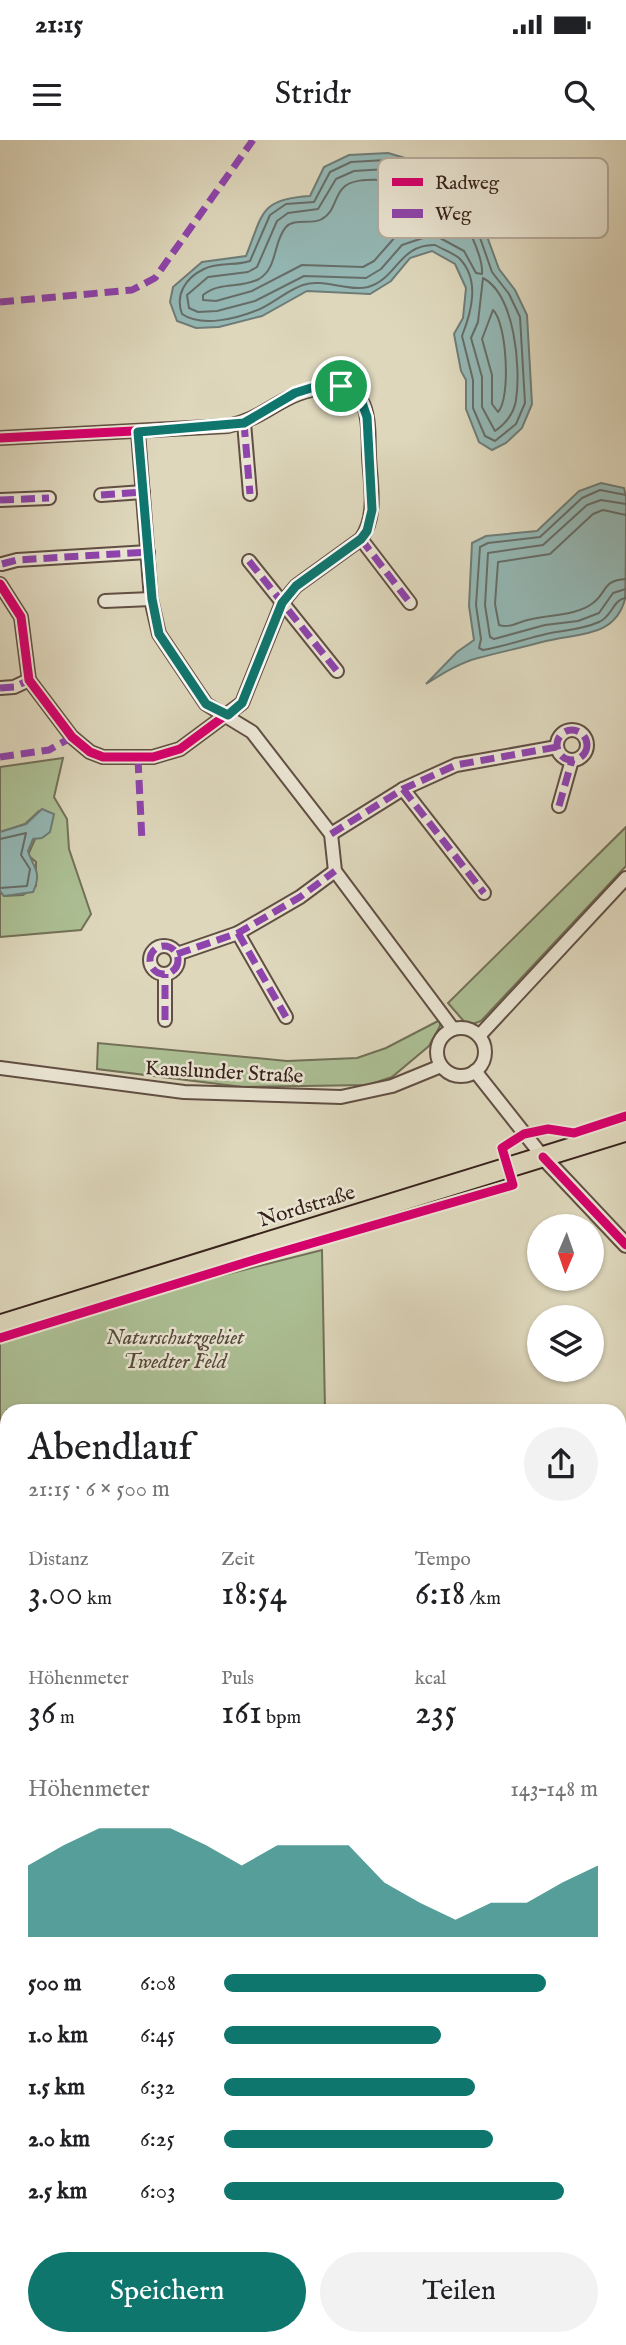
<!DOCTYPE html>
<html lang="de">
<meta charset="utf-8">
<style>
:root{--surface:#fff;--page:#f2f2f2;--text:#202124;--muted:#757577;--accent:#0f766e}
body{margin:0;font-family:"IM FELL English",serif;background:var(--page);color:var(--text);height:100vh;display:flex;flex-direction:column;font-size:26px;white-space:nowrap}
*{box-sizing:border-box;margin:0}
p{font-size:23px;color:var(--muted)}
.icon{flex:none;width:38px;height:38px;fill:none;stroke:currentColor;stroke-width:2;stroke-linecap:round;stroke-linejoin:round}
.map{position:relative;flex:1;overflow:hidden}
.panel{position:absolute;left:0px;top:1264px;width:626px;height:942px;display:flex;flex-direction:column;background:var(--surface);border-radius:21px 21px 0 0;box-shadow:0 2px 5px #0004}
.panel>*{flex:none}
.needle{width:46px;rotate:182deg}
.tools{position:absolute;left:527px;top:1074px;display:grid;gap:14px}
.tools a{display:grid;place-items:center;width:77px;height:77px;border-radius:50%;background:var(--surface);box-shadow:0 2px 5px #0004;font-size:35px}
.pin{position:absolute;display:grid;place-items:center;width:60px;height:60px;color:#fff;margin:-30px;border:4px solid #fff;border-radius:50%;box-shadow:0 2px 7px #0007}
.round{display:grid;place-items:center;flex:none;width:74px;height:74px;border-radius:37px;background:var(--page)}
.summary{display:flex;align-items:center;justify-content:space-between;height:119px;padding:0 28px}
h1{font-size:38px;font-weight:600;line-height:52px}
.metrics{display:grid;grid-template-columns:repeat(3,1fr);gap:10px;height:119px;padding:7px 28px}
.metrics div{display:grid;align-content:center}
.metrics b{font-size:35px;font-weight:600}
.metrics small{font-size:19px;font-weight:400}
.metrics p{font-size:19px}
.chart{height:196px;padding:14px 28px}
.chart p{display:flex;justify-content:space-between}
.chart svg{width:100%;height:126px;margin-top:7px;fill:var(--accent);opacity:.7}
.button{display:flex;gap:14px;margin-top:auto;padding:14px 28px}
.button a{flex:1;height:80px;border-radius:42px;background:var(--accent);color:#fff;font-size:28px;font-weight:600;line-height:80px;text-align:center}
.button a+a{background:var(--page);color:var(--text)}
ul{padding:0 28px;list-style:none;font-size:23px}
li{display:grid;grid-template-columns:112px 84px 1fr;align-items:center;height:52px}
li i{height:18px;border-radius:9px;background:var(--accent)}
.status{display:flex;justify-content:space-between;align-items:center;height:49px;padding:0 35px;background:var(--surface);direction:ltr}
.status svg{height:19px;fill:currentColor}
header{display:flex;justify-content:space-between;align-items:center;height:91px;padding:0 28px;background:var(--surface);font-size:32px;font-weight:600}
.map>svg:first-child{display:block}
.green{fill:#acbf94;stroke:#727058;stroke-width:2}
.water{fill:#94b8b5;stroke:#6f7c77;stroke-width:2}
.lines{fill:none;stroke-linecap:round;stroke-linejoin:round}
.shore{stroke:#666d68;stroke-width:2}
.minor-casing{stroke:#614f43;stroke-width:16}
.tertiary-casing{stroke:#614f43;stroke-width:18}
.primary-casing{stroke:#37221b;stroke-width:23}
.minor{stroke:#eae5d3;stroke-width:12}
.tertiary{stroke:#eae5d3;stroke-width:14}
.primary{stroke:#ded7bc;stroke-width:19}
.quiet{stroke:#8e44ad;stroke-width:7;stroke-dasharray:14 7;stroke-linecap:butt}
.cycleway-casing{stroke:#eae5d3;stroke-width:13}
.cycleway{stroke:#d6006c;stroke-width:9}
.route-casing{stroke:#fff;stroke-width:14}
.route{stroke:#0f766e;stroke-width:9}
.labels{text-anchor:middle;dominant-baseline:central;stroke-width:5;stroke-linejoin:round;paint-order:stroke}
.street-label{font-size:21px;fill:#37221b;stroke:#eae5d3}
.park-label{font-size:21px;font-style:italic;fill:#544939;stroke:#eae5d3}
.key{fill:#eae5d3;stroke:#b4aa9c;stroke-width:2}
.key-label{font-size:19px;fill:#37221b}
</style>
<div class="status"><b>21:15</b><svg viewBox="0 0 49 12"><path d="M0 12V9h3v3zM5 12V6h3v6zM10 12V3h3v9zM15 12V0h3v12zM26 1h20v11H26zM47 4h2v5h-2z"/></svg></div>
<header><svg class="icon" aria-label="menu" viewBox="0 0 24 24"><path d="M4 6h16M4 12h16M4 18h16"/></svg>Stridr<svg class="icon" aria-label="search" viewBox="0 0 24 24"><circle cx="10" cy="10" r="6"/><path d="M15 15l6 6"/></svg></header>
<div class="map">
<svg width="626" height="2205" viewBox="0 0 626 2205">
<rect width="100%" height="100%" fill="#ded7bc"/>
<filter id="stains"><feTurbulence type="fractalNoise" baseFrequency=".00286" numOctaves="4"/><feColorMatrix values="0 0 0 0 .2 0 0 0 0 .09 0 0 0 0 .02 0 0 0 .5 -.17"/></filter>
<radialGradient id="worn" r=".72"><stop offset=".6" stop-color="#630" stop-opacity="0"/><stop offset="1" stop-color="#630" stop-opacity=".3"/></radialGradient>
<g class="green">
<path d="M63 618 54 657 67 679 69 709 91 774 81 790 0 797V751L4 756 23 755 36 746V722L28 715 36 697 38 672 25 684 0 692V627Z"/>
<path d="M626 687V726L481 881 468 886 448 863Z"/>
<path d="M440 880V886L429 906 392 937 368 945 243 947 97 929 98 903 287 921 357 918 386 908Z"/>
<path d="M322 1110 325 1270H7V2198H620V1406L626 1482V2205H0V1202L161 1151Z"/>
</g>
<g class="water">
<path d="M388 13 422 23 452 41 478 72 499 129 515 150 527 175 532 264 522 288 506 303 492 310 479 302 466 269V240L461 231 454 194 463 178 466 148 455 124 432 111 410 118 391 141 370 154 307 151 262 176 219 187 196 188 177 181 170 162 173 147 202 122 246 116C263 74 259 59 310 56L324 27 349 15Z"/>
<path d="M601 343 624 348 626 357C626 384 626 434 625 459 615 498 577 493 546 501 524 507 501 512 478 518 459 523 442 534 426 544L457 512 474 500 469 466 472 403 486 396 537 391 579 351Z"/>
<path d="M42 669 54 674 50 692 42 698 33 699 28 711C32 726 43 731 33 752L4 756 0 751V692L26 684Z"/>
</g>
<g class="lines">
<g class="shore">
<path d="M386 20 419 29 447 46 472 75 492 132 509 154 520 177 525 263 516 284 495 301 485 296 473 268V240L462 196C471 173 481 140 459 118 453 113 442 109 435 105 399 104 397 139 368 147 348 152 323 138 303 145 288 150 275 162 260 169 239 178 202 188 182 174 175 155 185 138 204 129 218 122 236 126 250 121L270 75 286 64 314 62 330 32 351 22Z"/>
<path d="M387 29C426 41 455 58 472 97 477 108 483 122 482 134L476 133 464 111 440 98 429 96 402 105 381 129 366 138 304 136 255 161 217 171 198 172 189 168 187 155 208 137 248 132 257 127 277 81 288 73 318 69 336 39 354 31Z"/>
<path d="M385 40C408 46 453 64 457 91L425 86 396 96 374 121 363 127 302 125 252 151 216 161 203 160V155C220 141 240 149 259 139 278 128 273 101 286 87 294 78 312 85 322 79 335 72 334 57 343 48 352 38 373 40 385 40Z"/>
<path d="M483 138C515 155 521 228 516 260 514 273 505 284 495 291L482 267V237L471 198 478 182Z"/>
<path d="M493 170C507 183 511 259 498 272L492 264V235L482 199Z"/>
<path d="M626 355 600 350 582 358 540 397 488 403 480 407 476 465 481 499 479 508 483 510C505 506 525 499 546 494 565 490 581 490 599 482 612 477 613 459 626 458"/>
<path d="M626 364 601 360 587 365 543 405 488 413 485 465 490 497 494 499 545 485 578 481 599 473 613 453 626 449"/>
<path d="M626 375 603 370 593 374 550 414 498 422 495 464 499 485C507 488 516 484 524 481 545 474 575 477 593 463 607 453 602 440 626 439"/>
<path d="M0 699 26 693 21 715 30 729 27 746 0 748"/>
</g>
<defs>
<g id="minor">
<path d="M244 283 250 354"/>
<path d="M138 292 151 459 159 494 206 564 252 592 331 694 335 731 453 889"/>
<path d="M0 298 228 286C269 278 283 249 332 247 372 245 368 286 369 315 370 343 378 375 361 399L296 446 282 463 242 563 180 609 153 617H103L90 612 72 597 29 540 21 477 0 444"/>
<path d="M101 355 143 352"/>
<path d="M0 360 49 358"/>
<path d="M361 399 410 463"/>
<path d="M249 421 337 531"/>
<path d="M2 424 17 420 148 412"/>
<path d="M105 461 151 459"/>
<path d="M0 548 14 547 29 540"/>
<circle cx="572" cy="605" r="15"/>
<path d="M403 649 484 753"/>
<path d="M559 666 572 620"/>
<path d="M331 694 403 649 456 625 557 607"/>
<path d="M238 793 286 877"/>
<circle cx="164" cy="820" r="14"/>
<path d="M177 814 238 793 300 757 335 731"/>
<path d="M165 880V834"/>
<circle cx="461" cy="912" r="24"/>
<path d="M479 896 626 738"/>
<path d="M0 928 184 952 341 957 392 946 441 926"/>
<path d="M475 931 543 1017"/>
</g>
<path id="tertiary" d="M543 1017 626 1105"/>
<path id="primary" d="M0 1185 626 991"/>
</defs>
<use href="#minor" class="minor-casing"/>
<use href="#tertiary" class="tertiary-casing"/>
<use href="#primary" class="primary-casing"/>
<use href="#minor" class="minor"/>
<use href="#tertiary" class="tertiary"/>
<use href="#primary" class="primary"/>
<g class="quiet">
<path d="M0 162 132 150 155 138 253 0"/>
<path d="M244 283 250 354"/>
<path d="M101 355 143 352"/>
<path d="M0 360 49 358"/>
<path d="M361 399 410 463"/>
<path d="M249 421 337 531"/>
<path d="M2 424 17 420 148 412"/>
<path d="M0 548 14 547 29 540"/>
<circle cx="572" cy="605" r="15"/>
<path d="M0 617 49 610 72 597"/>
<path d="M138 619 142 701"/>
<path d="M403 649 484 753"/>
<path d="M559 666 572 620"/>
<path d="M331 694 403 649 456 625 557 607"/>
<path d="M238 793 286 877"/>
<circle cx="164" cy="820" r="14"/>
<path d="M177 814 238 793 300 757 335 731"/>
<path d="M165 880V834"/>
</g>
<defs>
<g id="cycleway">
<path d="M0 298 228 286C269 278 283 249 332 247 372 245 368 286 369 315 370 343 378 375 361 399L296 446 282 463 242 563 180 609 153 617H103L90 612 72 597 29 540 21 477 0 444"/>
<path d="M543 1017 626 1105"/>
<path d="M0 1198 257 1119 513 1045 502 1008 524 994 548 989 574 993 626 976"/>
</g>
</defs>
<use href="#cycleway" class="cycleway-casing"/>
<use href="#cycleway" class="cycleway"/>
</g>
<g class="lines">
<defs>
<path id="route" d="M341 246 360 257 367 277 372 370 367 391 361 399 296 446 282 463 242 563 228 575 206 564 159 494 152 459 138 292 244 283 295 253 311 248Z"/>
</defs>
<use href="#route" class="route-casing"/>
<use href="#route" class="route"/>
</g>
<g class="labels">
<g class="street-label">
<text transform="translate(224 933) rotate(3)">Kauslunder Straße</text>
<text transform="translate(307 1067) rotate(-17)">Nordstraße</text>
</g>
<g class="park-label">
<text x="175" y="1198">Naturschutzgebiet<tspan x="175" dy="24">Twedter Feld</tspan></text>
</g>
</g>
<rect x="378" y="18" width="230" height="80" rx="10" class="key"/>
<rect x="392" y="38" width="31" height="8" fill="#d6006c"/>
<rect x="392" y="69" width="31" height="9" fill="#8e44ad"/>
<g class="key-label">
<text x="435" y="49">Radweg</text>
<text x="435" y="80">Weg</text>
</g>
<rect width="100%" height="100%" filter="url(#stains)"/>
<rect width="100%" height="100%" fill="url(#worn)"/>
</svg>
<div class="tools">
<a><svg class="needle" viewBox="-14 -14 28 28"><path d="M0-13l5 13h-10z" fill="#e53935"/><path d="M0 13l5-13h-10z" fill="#757577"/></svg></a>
<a><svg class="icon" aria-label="layers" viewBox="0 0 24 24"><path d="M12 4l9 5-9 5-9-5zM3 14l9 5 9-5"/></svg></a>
</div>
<div class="pin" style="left:341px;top:246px;background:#1e9e55"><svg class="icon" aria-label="arrive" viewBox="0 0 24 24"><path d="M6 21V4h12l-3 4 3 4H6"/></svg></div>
<section class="panel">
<div class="summary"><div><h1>Abendlauf</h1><p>21:15 · 6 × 500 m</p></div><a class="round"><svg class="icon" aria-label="share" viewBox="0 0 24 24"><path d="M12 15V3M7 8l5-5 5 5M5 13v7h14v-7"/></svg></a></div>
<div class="metrics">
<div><p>Distanz</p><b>3.00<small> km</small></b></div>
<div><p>Zeit</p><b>18:54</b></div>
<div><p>Tempo</p><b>6:18<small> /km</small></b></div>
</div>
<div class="metrics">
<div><p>Höhenmeter</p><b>36<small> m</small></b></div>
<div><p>Puls</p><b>161<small> bpm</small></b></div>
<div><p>kcal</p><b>235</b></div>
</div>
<div class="chart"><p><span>Höhenmeter</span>143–148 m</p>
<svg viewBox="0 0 160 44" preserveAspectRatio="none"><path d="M0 44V19L10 12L20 6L30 6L40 6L50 12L60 19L70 12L80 12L90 12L100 25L110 32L120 38L130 32L140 32L150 25L160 19V44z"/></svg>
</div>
<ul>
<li><b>500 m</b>6:08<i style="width:86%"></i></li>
<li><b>1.0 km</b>6:45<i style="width:58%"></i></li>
<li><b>1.5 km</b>6:32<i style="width:67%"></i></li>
<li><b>2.0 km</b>6:25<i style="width:72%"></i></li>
<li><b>2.5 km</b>6:03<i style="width:91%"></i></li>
</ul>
<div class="button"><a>Speichern</a><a>Teilen</a></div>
</section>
</div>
